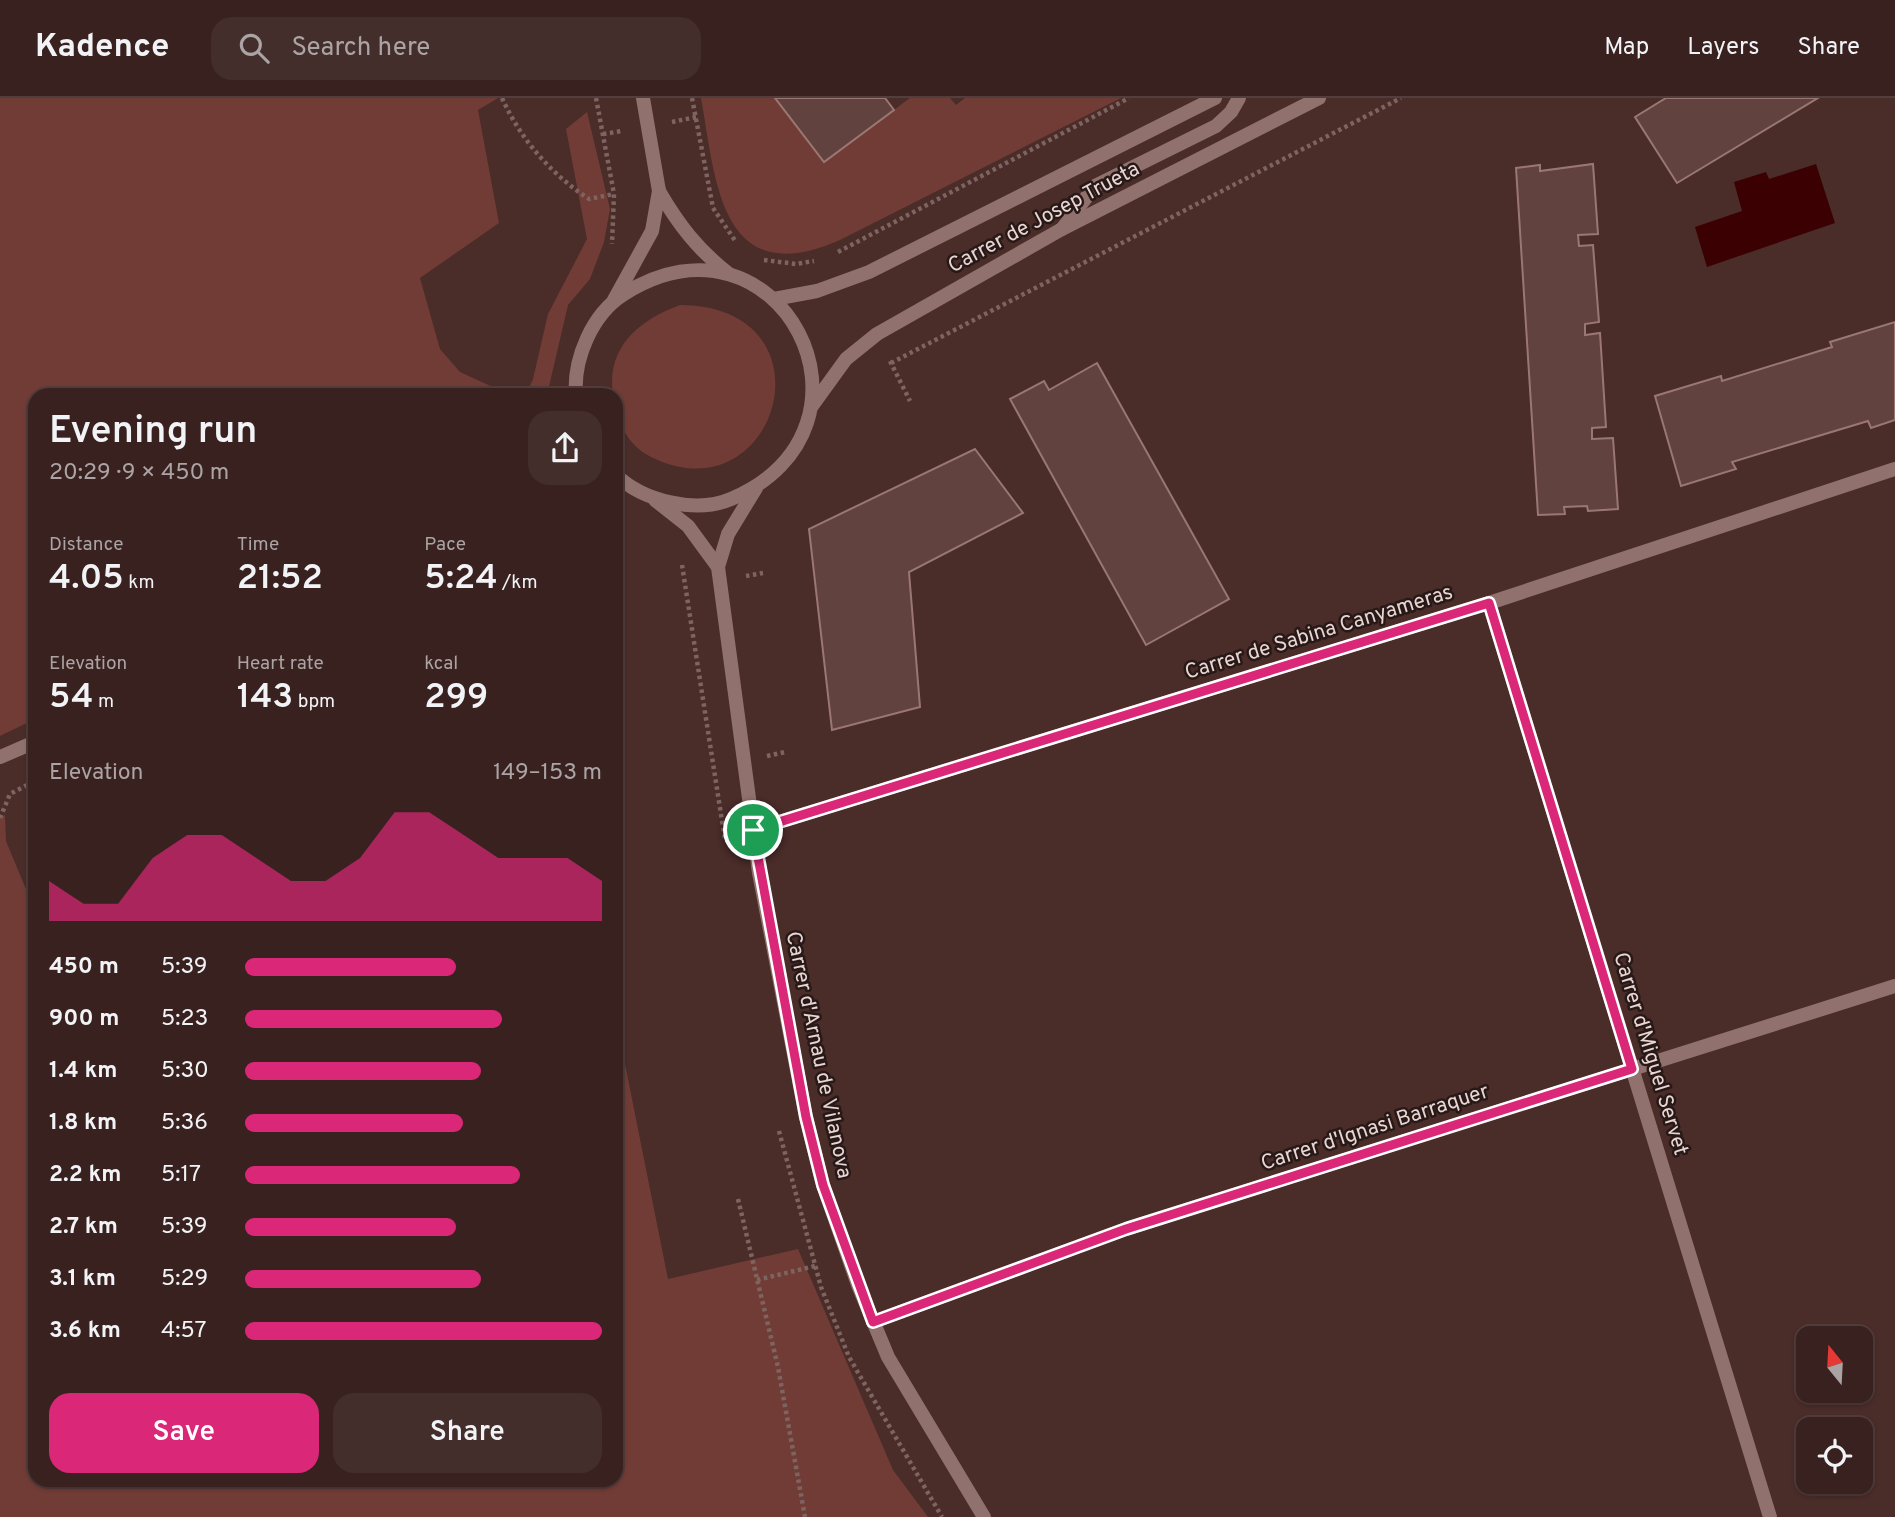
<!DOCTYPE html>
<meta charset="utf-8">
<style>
:root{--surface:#38211f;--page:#432e2c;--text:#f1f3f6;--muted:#aba3a4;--line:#523e3d;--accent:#db2777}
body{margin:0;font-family:Overpass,sans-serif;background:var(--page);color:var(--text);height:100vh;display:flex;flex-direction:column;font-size:26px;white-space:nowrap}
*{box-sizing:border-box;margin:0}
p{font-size:23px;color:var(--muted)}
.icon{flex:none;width:38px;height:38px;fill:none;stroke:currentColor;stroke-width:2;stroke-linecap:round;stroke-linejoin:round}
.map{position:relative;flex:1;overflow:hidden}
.sheet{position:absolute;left:28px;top:290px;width:595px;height:1099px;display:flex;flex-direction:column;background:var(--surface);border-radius:21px;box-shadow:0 2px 5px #0004,0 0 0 2px var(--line)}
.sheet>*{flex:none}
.needle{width:46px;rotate:342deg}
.buttons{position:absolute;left:1796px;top:1228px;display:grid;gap:14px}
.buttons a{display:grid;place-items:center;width:77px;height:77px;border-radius:14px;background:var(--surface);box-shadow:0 2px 5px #0004,0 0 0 2px var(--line);font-size:35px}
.pin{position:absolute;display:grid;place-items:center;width:60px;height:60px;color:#fff;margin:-30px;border:4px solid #fff;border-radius:50%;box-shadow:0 2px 7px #0007}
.round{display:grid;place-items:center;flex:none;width:74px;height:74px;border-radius:21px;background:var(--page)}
.summary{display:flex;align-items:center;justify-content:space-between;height:119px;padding:0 21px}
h1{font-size:38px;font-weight:600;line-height:52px}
.figures{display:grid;grid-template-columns:repeat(3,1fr);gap:10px;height:119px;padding:7px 21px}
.figures div{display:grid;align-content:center}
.figures b{font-size:35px;font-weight:600}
.figures small{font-size:19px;font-weight:400}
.figures p{font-size:19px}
.chart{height:196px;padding:14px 21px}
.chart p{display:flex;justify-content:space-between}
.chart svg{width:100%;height:126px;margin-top:7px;fill:var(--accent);opacity:.7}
.cta{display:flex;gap:14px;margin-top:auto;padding:14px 21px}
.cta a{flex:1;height:80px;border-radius:21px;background:var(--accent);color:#fff;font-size:28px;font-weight:600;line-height:80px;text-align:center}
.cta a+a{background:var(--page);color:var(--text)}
ul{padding:0 21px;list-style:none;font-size:23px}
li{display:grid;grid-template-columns:112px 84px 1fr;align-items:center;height:52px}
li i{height:18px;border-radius:9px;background:var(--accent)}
header{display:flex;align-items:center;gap:42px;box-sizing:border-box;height:98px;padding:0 35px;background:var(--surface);border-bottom:2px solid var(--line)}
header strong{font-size:33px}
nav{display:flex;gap:38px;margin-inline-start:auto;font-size:24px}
.search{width:490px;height:63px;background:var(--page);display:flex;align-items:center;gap:18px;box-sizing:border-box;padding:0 24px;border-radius:21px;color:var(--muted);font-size:26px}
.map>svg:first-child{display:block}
.green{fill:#723c36}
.water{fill:#3b0001}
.building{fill:#62423e;stroke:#9a7772;stroke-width:2}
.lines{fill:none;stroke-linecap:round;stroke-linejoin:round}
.path{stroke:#7e6461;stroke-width:4.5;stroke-dasharray:3.5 3.5;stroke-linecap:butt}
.service{stroke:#91716d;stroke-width:14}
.pedestrian{stroke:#91716d;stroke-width:14}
.minor{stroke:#91716d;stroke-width:14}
.tertiary{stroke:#91716d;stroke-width:14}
.route-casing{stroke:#fff;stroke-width:14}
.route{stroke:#db2777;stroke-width:9}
.labels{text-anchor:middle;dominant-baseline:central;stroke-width:5;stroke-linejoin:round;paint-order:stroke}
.street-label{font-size:21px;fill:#e9d5d2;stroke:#271917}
</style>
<header>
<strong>Kadence</strong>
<div class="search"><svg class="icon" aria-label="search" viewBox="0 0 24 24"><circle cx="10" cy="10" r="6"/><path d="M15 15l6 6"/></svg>Search here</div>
<nav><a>Map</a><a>Layers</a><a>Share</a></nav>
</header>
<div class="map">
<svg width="1895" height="1419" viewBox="0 0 1895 1419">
<rect width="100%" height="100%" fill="#4a2c29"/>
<g class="green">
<path d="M0 0H498L478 12 499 125 420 180 440 251 460 274 510 297 35 298V621L0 638Z"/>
<path d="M701 0H775L824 64 910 0H950L956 7 965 0H1121L840 142C720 195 716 83 701 0Z"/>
<path d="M587 14 610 111 604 144 590 181 568 207 547 297H526L533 281 548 216 587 141 566 31Z"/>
<path d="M680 207C839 208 778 422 651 359 627 347 616 323 616 298L613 297C606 249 639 222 680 207Z"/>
<path d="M5 717 6 743 35 813V1382H616V921L668 1181 798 1151 893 1372 928 1419H0V720Z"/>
</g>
<path class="water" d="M1816 66 1835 125 1707 169 1695 129 1742 113 1734 84 1766 74 1769 81Z"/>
<g class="building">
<path d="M775 0H885L894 12 824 64Z"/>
<path d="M1666 0H1818L1677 85 1635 19Z"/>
<path d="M1593 66 1598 136 1578 137 1579 148 1593 147 1599 224 1585 226V237L1600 235 1606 329 1592 330V341L1613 340 1618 411 1588 413 1587 408 1564 409 1565 416 1538 417 1516 70 1540 67V73Z"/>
<path d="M1895 224V322L1871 330 1868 323 1732 364 1736 371 1681 388 1655 298 1721 278 1722 283 1832 249 1830 244Z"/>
<path d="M1097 265 1229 501 1146 547 1010 301 1044 283 1049 292Z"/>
<path d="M975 351 1023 415 909 474 920 609 832 632 809 431Z"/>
</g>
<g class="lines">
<g class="path">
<path d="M502 0C521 42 551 76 589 101L614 96"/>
<path d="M596 0 614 96 612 146"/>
<path d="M692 0 713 110 736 144"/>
<path d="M672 24 696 19"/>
<path d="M603 36 622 33"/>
<path d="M838 154 1129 0"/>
<path d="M764 162 796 166 814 163"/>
<path d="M890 263 910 303"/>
<path d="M891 265 1401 0"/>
<path d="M682 467 725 742"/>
<path d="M746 478 763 475"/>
<path d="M767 658 785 654"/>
<path d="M0 720 10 696 35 683"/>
<path d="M779 1033 821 1189 849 1259 942 1419"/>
<path d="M738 1101 778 1269 805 1419"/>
<path d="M757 1182 815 1168"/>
</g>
<path class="service" d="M1062 131 1095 88 1216 28 1231 14 1239 0"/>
<path class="pedestrian" d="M873 1224 1126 1131 1895 888"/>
<g class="minor">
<path d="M659 93C678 126 698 152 729 176"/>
<path d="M614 202 652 133 659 93 643 0"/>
<path d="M1489 505 1770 1419"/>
<path d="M753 732 1489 505 1895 371"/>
</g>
<g class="tertiary">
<path d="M774 201 817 193 869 174 1215 0"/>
<path d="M576 298C573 261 592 216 624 196 779 98 899 329 731 401 696 416 643 403 616 377"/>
<path d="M812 308 846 261 877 236 1062 131 1319 0"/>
<path d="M756 390 728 436 718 469 759 775 806 1019 823 1087 858 1187 888 1259 984 1419"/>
<path d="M655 402 688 428 718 469"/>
<path d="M0 659 35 644"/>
</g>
</g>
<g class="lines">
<defs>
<path id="route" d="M1489 505 1632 971 1126 1131 873 1224 823 1087 806 1019 753 732Z"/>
</defs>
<use href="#route" class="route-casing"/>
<use href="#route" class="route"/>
</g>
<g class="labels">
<g class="street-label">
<text transform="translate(1044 120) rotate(-28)">Carrer de Josep Trueta</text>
<text transform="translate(1319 535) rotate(-17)">Carrer de Sabina Canyameras</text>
<text transform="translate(1650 956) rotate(73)">Carrer d'Miguel Servet</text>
<text transform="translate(818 957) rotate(78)">Carrer d'Arnau de Vilanova</text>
<text transform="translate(1375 1030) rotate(-18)">Carrer d'Ignasi Barraquer</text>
</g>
</g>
</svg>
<div class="buttons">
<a><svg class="needle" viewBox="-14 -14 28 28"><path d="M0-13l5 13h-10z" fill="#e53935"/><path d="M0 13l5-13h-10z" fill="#aba3a4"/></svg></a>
<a><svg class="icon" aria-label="locate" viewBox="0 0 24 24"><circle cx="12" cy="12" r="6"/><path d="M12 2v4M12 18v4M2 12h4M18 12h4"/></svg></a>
</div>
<div class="pin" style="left:753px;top:732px;background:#1e9e55"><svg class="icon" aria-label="arrive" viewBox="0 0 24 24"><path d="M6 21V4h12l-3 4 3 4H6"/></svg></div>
<section class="sheet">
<div class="summary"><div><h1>Evening run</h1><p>20:29 · 9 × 450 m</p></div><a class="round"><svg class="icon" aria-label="share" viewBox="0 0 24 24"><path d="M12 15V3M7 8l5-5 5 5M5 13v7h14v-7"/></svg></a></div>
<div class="figures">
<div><p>Distance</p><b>4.05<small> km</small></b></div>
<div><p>Time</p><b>21:52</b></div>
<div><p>Pace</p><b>5:24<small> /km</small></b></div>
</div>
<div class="figures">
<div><p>Elevation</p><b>54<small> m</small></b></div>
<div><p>Heart rate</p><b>143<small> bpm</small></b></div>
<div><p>kcal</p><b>299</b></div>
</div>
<div class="chart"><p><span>Elevation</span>149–153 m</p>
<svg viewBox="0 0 160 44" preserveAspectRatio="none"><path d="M0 44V30L10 38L20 38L30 22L40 14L50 14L60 22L70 30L80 30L90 22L100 6L110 6L120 14L130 22L140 22L150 22L160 30V44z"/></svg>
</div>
<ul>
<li><b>450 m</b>5:39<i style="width:59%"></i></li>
<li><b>900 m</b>5:23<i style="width:72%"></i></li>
<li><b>1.4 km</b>5:30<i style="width:66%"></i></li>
<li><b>1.8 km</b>5:36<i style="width:61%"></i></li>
<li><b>2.2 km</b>5:17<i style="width:77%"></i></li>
<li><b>2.7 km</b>5:39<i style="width:59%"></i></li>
<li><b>3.1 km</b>5:29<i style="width:66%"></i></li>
<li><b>3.6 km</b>4:57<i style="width:100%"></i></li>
</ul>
<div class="cta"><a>Save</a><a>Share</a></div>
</section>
</div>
